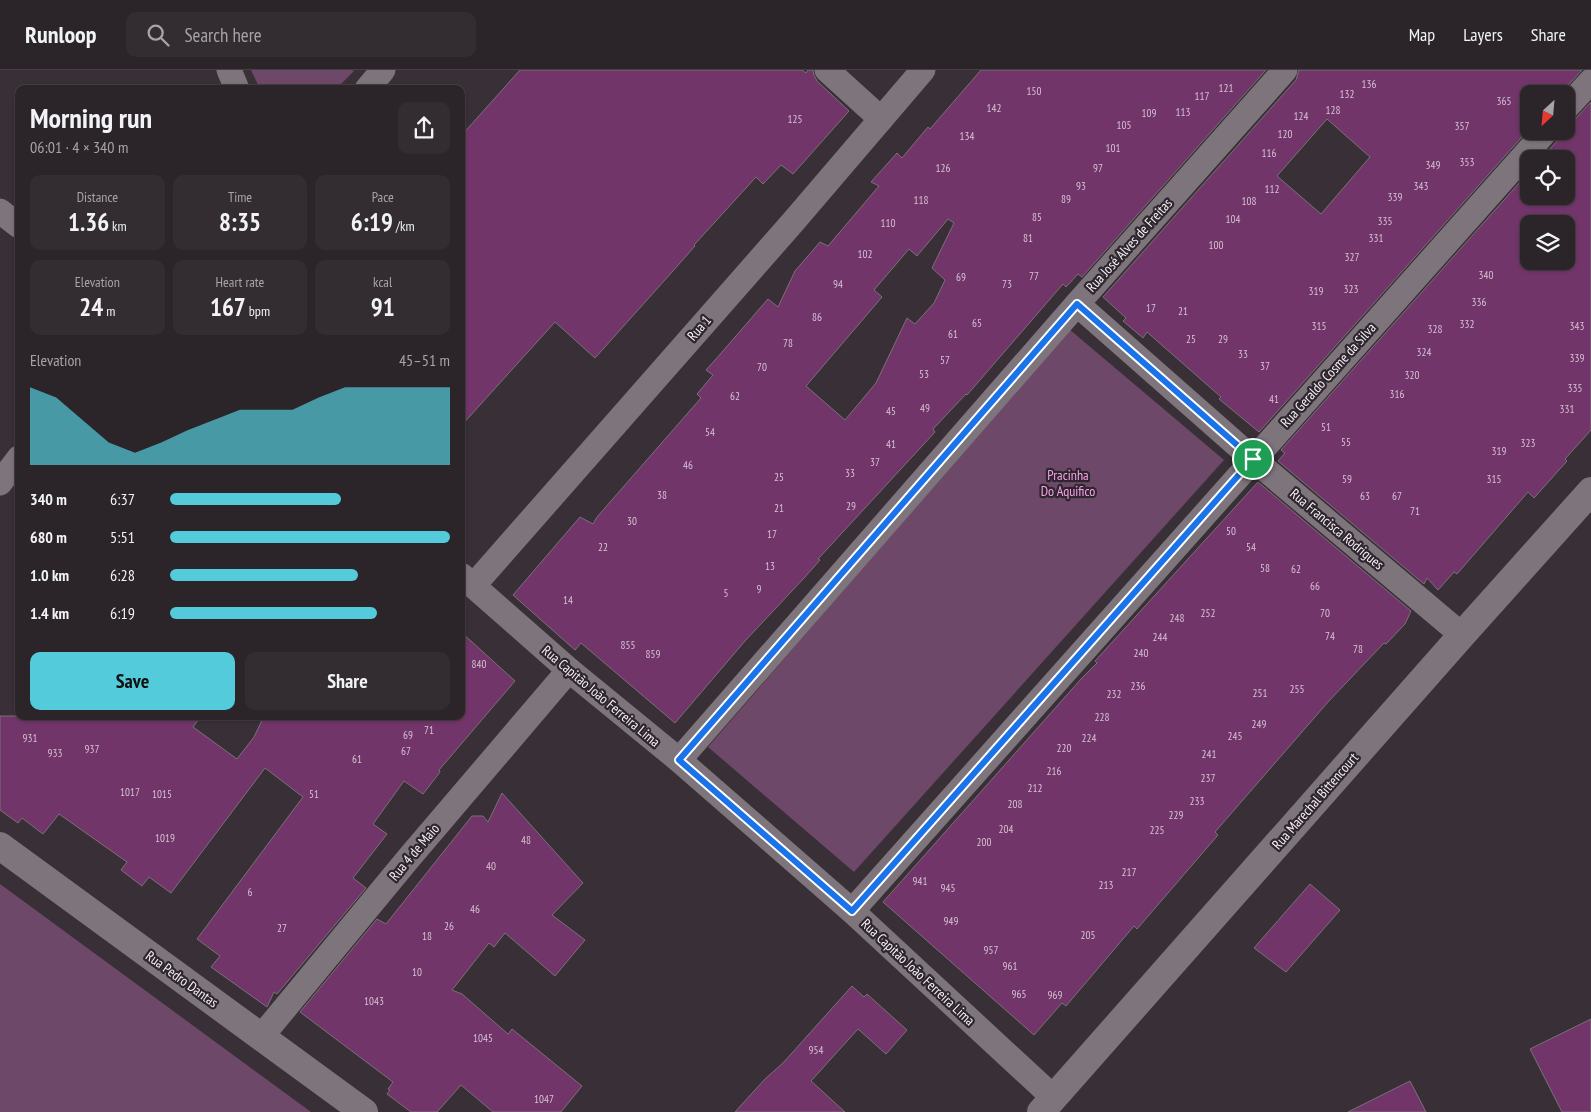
<!DOCTYPE html>
<meta charset="utf-8">
<style>
:root{--surface:#2b2429;--page:#332c31;--text:#f1f3f6;--muted:#a6a4a8;--line:#474146;--accent:#53cbdb}
body{margin:0;font-family:"PT Sans Narrow",sans-serif;background:var(--page);color:var(--text);height:100vh;display:flex;flex-direction:column;font-size:19px;white-space:nowrap}
*{box-sizing:border-box;margin:0}
p{font-size:16px;color:var(--muted)}
.icon{flex:none;width:28px;height:28px;fill:none;stroke:currentColor;stroke-width:2;stroke-linecap:round;stroke-linejoin:round}
.map{position:relative;flex:1;overflow:hidden}
.sheet{position:absolute;left:15px;top:15px;width:450px;height:635px;display:flex;flex-direction:column;background:var(--surface);border-radius:10px;box-shadow:0 1px 4px #0004,0 0 0 1px var(--line)}
.sheet>*{flex:none}
.needle{width:32px;rotate:206deg}
.fabs{position:absolute;left:1520px;top:15px;display:grid;gap:10px}
.fabs a{display:grid;place-items:center;width:55px;height:55px;border-radius:10px;background:var(--surface);box-shadow:0 1px 4px #0004,0 0 0 1px var(--line);font-size:25px}
.pin{position:absolute;display:grid;place-items:center;width:42px;height:42px;color:#fff;margin:-21px;border:2px solid #fff;border-radius:50%;box-shadow:0 1px 5px #0007}
.round{display:grid;place-items:center;flex:none;width:52px;height:52px;border-radius:10px;background:var(--page)}
.summary{display:flex;align-items:center;justify-content:space-between;height:85px;padding:0 15px}
h1{font-size:28px;font-weight:700;line-height:38px}
.figures{display:grid;grid-template-columns:repeat(3,1fr);gap:8px;height:85px;padding:5px 15px}
.figures div{display:grid;align-content:center;border-radius:10px;background:var(--page);text-align:center}
.figures b{font-size:25px;font-weight:700}
.figures small{font-size:14px;font-weight:400}
.figures p{font-size:14px}
.chart{height:140px;padding:10px 15px}
.chart p{display:flex;justify-content:space-between}
.chart svg{width:100%;height:90px;margin-top:5px;fill:var(--accent);opacity:.7}
.action{display:flex;gap:10px;margin-top:auto;padding:10px 15px}
.action a{flex:1;height:58px;border-radius:10px;background:var(--accent);color:#111;font-size:20px;font-weight:700;line-height:58px;text-align:center}
.action a+a{background:var(--page);color:var(--text)}
ul{padding:0 15px;list-style:none;font-size:16px}
li{display:grid;grid-template-columns:80px 60px 1fr;align-items:center;height:38px}
li i{height:12px;border-radius:6px;background:var(--accent)}
header{display:flex;align-items:center;gap:30px;box-sizing:border-box;height:70px;padding:0 25px;background:var(--surface);border-bottom:1px solid var(--line)}
header strong{font-size:24px}
nav{display:flex;gap:28px;margin-inline-start:auto;font-size:18px}
.search{width:350px;height:45px;background:var(--page);display:flex;align-items:center;gap:12px;box-sizing:border-box;padding:0 18px;border-radius:10px;color:var(--muted);font-size:19px}
.map>svg:first-child{display:block}
.green{fill:#6e4868}
.building{fill:#72356a;stroke:#7a7078;fill-rule:evenodd}
.lines{fill:none;stroke-linecap:round;stroke-linejoin:round}
.minor{stroke:#7e747c;stroke-width:25}
.secondary{stroke:#7e747c;stroke-width:28}
.route-casing{stroke:#fff;stroke-width:10}
.route{stroke:#1a73e8;stroke-width:6}
.labels{text-anchor:middle;dominant-baseline:central;stroke-width:4.5;stroke-linejoin:round;paint-order:stroke}
.number-label{font-size:11px;fill:#d6c2d3}
.street-label{font-size:14px;fill:#f7f1f6;stroke:#2e262d}
.park-label{font-size:14px;fill:#faa0eb;stroke:#2e262d}
</style>
<header>
<strong>Runloop</strong>
<div class="search"><svg class="icon" aria-label="search" viewBox="0 0 24 24"><circle cx="10" cy="10" r="6"/><path d="M15 15l6 6"/></svg>Search here</div>
<nav><a>Map</a><a>Layers</a><a>Share</a></nav>
</header>
<div class="map">
<svg width="1591" height="1042" viewBox="0 0 1591 1042">
<rect width="100%" height="100%" fill="#393037"/>
<g class="green">
<path d="M251 0H352L354 1 336 19H260Z"/>
<path d="M1069 259 1224 390 854 802 708 677Z"/>
<path d="M0 814 311 1042H0Z"/>
</g>
<g class="building">
<path d="M520 0H802L806 3 808 0H813L814 5 817 11 849 41 793 104 781 95 763 114 756 107 694 175 695 176 672 202 595 288 555 252 461 356V66Z"/>
<path d="M981 0H1266L1082 207 1078 204 1066 217 1063 214 967 325 966 324 933 359 935 362 818 489 820 490 805 507 745 571 675 653 581 573 575 580 513 525 580 447 593 454 597 447 701 328 697 324 713 305 706 300 716 289 768 229 778 237 795 201 820 172 828 176 879 116 871 112 897 83 902 88 928 57 930 59ZM948 149 954 153 932 198 945 210 934 233 915 254 907 248 876 313 845 350 806 316 882 227 874 220 909 179 917 186Z"/>
<path d="M1299 0H1582L1560 24H1529V59L1259 362 1219 329 1221 327 1147 262 1143 268 1123 251 1126 248 1103 227 1296 10ZM1327 49 1370 87 1321 144 1277 106Z"/>
<path d="M1591 32V360L1565 389 1567 391 1534 428 1528 422 1457 504 1454 502 1438 520 1427 508 1424 514 1278 391 1285 383 1281 380 1529 102V126H1566V89H1541L1557 71 1560 61H1566V52L1576 48ZM1529 154H1566V191H1529Z"/>
<path d="M1258 412 1411 541 1405 554 1386 574 1384 573 1328 632 1215 762 1218 765 1137 859 1134 856 1066 936 1062 933 1034 965 883 832 1081 609 1097 593 1095 591Z"/>
<path d="M461 562 515 611 439 700 440 702 423 724 404 711 373 754 387 764 353 808 366 818 277 924 274 922 267 937 211 897 220 886 197 869 303 727 265 698 171 823 149 807 142 816 121 800 127 792 59 744 43 764 22 748 18 753 0 740V646H201L193 657 237 689 254 667 264 646H461Z"/>
<path d="M502 723 583 813 552 845 585 870 555 906 505 863 494 877 489 873 452 920 462 924 508 964 512 959 582 1016 561 1042H493L461 1015 437 1042H411L387 1024 390 1020 388 1019 393 1012 300 942 377 849 386 854 472 746H483L488 752Z"/>
<path d="M1310 814 1340 840 1286 902 1254 878Z"/>
<path d="M852 916 864 927 867 924 907 960 886 984 858 959 811 1011 845 1042H735L765 1009 783 993Z"/>
<path d="M1591 949V1042H1562L1530 979Z"/>
<path d="M1410 1011 1426 1042H1348Z"/>
</g>
<g class="lines">
<g class="minor">
<path d="M229 0 237 19"/>
<path d="M827 0 881 49"/>
<path d="M367 19 383 0"/>
<path d="M1566 38 1591 11"/>
<path d="M0 141 19 156"/>
<path d="M1077 234 1253 389 1462 565"/>
<path d="M0 413 19 388"/>
<path d="M461 505 569 600 679 690 852 841 1054 1028"/>
<path d="M474 515 793 152 923 0"/>
<path d="M679 690 1077 234 1285 0"/>
<path d="M852 841 1546 61"/>
<path d="M261 967 408 789 569 600"/>
</g>
<g class="secondary">
<path d="M0 776 364 1042"/>
<path d="M1041 1042 1462 565 1591 421"/>
</g>
</g>
<g class="lines">
<defs>
<path id="route" d="M1077 234 1253 389 852 841 679 690Z"/>
</defs>
<use href="#route" class="route-casing"/>
<use href="#route" class="route"/>
</g>
<g class="labels">
<g class="number-label">
<text x="1369" y="14">136</text>
<text x="1226" y="18">121</text>
<text x="1034" y="21">150</text>
<text x="1347" y="24">132</text>
<text x="1202" y="26">117</text>
<text x="1504" y="31">365</text>
<text x="994" y="38">142</text>
<text x="1333" y="40">128</text>
<text x="1183" y="42">113</text>
<text x="1149" y="43">109</text>
<text x="1301" y="46">124</text>
<text x="795" y="49">125</text>
<text x="1124" y="55">105</text>
<text x="1462" y="56">357</text>
<text x="1285" y="64">120</text>
<text x="967" y="66">134</text>
<text x="1113" y="78">101</text>
<text x="1269" y="83">116</text>
<text x="1467" y="92">353</text>
<text x="1433" y="95">349</text>
<text x="943" y="98">126</text>
<text x="1098" y="98">97</text>
<text x="1081" y="116">93</text>
<text x="1421" y="116">343</text>
<text x="1272" y="119">112</text>
<text x="1395" y="127">339</text>
<text x="1066" y="129">89</text>
<text x="921" y="130">118</text>
<text x="1249" y="131">108</text>
<text x="1037" y="147">85</text>
<text x="1233" y="149">104</text>
<text x="1385" y="151">335</text>
<text x="888" y="153">110</text>
<text x="1028" y="168">81</text>
<text x="1376" y="168">331</text>
<text x="1216" y="175">100</text>
<text x="865" y="184">102</text>
<text x="1352" y="187">327</text>
<text x="1486" y="205">340</text>
<text x="1034" y="206">77</text>
<text x="961" y="207">69</text>
<text x="838" y="214">94</text>
<text x="1007" y="214">73</text>
<text x="1351" y="219">323</text>
<text x="1316" y="221">319</text>
<text x="1479" y="232">336</text>
<text x="1151" y="238">17</text>
<text x="1183" y="241">21</text>
<text x="817" y="247">86</text>
<text x="977" y="253">65</text>
<text x="1467" y="254">332</text>
<text x="1319" y="256">315</text>
<text x="1577" y="256">343</text>
<text x="1435" y="259">328</text>
<text x="953" y="264">61</text>
<text x="1191" y="269">25</text>
<text x="1223" y="269">29</text>
<text x="788" y="273">78</text>
<text x="1424" y="282">324</text>
<text x="1243" y="284">33</text>
<text x="1577" y="288">339</text>
<text x="945" y="290">57</text>
<text x="1265" y="296">37</text>
<text x="762" y="297">70</text>
<text x="924" y="304">53</text>
<text x="1412" y="305">320</text>
<text x="1575" y="318">335</text>
<text x="1397" y="324">316</text>
<text x="735" y="326">62</text>
<text x="1274" y="329">41</text>
<text x="925" y="338">49</text>
<text x="1567" y="339">331</text>
<text x="891" y="341">45</text>
<text x="1326" y="357">51</text>
<text x="710" y="362">54</text>
<text x="1346" y="372">55</text>
<text x="1528" y="373">323</text>
<text x="891" y="374">41</text>
<text x="1499" y="381">319</text>
<text x="875" y="392">37</text>
<text x="688" y="395">46</text>
<text x="850" y="403">33</text>
<text x="779" y="407">25</text>
<text x="1347" y="409">59</text>
<text x="1494" y="409">315</text>
<text x="662" y="425">38</text>
<text x="1365" y="426">63</text>
<text x="1397" y="426">67</text>
<text x="851" y="436">29</text>
<text x="779" y="438">21</text>
<text x="1415" y="441">71</text>
<text x="632" y="451">30</text>
<text x="1231" y="461">50</text>
<text x="772" y="464">17</text>
<text x="603" y="477">22</text>
<text x="1251" y="477">54</text>
<text x="770" y="496">13</text>
<text x="1265" y="498">58</text>
<text x="1296" y="499">62</text>
<text x="1315" y="516">66</text>
<text x="759" y="519">9</text>
<text x="726" y="523">5</text>
<text x="568" y="530">14</text>
<text x="1208" y="543">252</text>
<text x="1325" y="543">70</text>
<text x="1177" y="548">248</text>
<text x="1330" y="566">74</text>
<text x="1160" y="567">244</text>
<text x="628" y="575">855</text>
<text x="1358" y="579">78</text>
<text x="1141" y="583">240</text>
<text x="653" y="584">859</text>
<text x="479" y="594">840</text>
<text x="1138" y="616">236</text>
<text x="1297" y="619">255</text>
<text x="1260" y="623">251</text>
<text x="1114" y="624">232</text>
<text x="1102" y="647">228</text>
<text x="1259" y="654">249</text>
<text x="429" y="660">71</text>
<text x="408" y="665">69</text>
<text x="1235" y="666">245</text>
<text x="30" y="668">931</text>
<text x="1089" y="668">224</text>
<text x="1064" y="678">220</text>
<text x="92" y="679">937</text>
<text x="406" y="681">67</text>
<text x="55" y="683">933</text>
<text x="1209" y="684">241</text>
<text x="357" y="689">61</text>
<text x="1054" y="701">216</text>
<text x="1208" y="708">237</text>
<text x="1035" y="718">212</text>
<text x="130" y="722">1017</text>
<text x="162" y="724">1015</text>
<text x="314" y="724">51</text>
<text x="1197" y="731">233</text>
<text x="1015" y="734">208</text>
<text x="1176" y="745">229</text>
<text x="1006" y="759">204</text>
<text x="1157" y="760">225</text>
<text x="165" y="768">1019</text>
<text x="526" y="770">48</text>
<text x="984" y="772">200</text>
<text x="491" y="796">40</text>
<text x="1129" y="802">217</text>
<text x="920" y="811">941</text>
<text x="1106" y="815">213</text>
<text x="948" y="818">945</text>
<text x="250" y="822">6</text>
<text x="475" y="839">46</text>
<text x="951" y="851">949</text>
<text x="449" y="856">26</text>
<text x="282" y="858">27</text>
<text x="1088" y="865">205</text>
<text x="427" y="866">18</text>
<text x="991" y="880">957</text>
<text x="1010" y="896">961</text>
<text x="417" y="902">10</text>
<text x="1019" y="924">965</text>
<text x="1055" y="925">969</text>
<text x="374" y="931">1043</text>
<text x="483" y="968">1045</text>
<text x="816" y="980">954</text>
<text x="544" y="1029">1047</text>
</g>
<g class="street-label">
<text transform="translate(1129 175) rotate(-48)">Rua José Alves de Freitas</text>
<text transform="translate(699 258) rotate(-49)">Rua 1</text>
<text transform="translate(1328 305) rotate(-48)">Rua Geraldo Cosme da Silva</text>
<text transform="translate(1337 459) rotate(40)">Rua Francisca Rodrigues</text>
<text transform="translate(601 626) rotate(40)">Rua Capitão João Ferreira Lima</text>
<text transform="translate(1315 731) rotate(-49)">Rua Marechal Bittencourt</text>
<text transform="translate(414 782) rotate(-50)">Rua 4 de Maio</text>
<text transform="translate(918 902) rotate(43)">Rua Capitão João Ferreira Lima</text>
<text transform="translate(182 909) rotate(36)">Rua Pedro Dantas</text>
</g>
<g class="park-label">
<text x="1068" y="405">Pracinha<tspan x="1068" dy="16">Do Aquifico</tspan></text>
</g>
</g>
</svg>
<div class="fabs">
<a><svg class="needle" viewBox="-14 -14 28 28"><path d="M0-13l5 13h-10z" fill="#e53935"/><path d="M0 13l5-13h-10z" fill="#a6a4a8"/></svg></a>
<a><svg class="icon" aria-label="locate" viewBox="0 0 24 24"><circle cx="12" cy="12" r="6"/><path d="M12 2v4M12 18v4M2 12h4M18 12h4"/></svg></a>
<a><svg class="icon" aria-label="layers" viewBox="0 0 24 24"><path d="M12 4l9 5-9 5-9-5zM3 14l9 5 9-5"/></svg></a>
</div>
<div class="pin" style="left:1253px;top:389px;background:#1e9e55"><svg class="icon" aria-label="arrive" viewBox="0 0 24 24"><path d="M6 21V4h12l-3 4 3 4H6"/></svg></div>
<section class="sheet">
<div class="summary"><div><h1>Morning run</h1><p>06:01 · 4 × 340 m</p></div><a class="round"><svg class="icon" aria-label="share" viewBox="0 0 24 24"><path d="M12 15V3M7 8l5-5 5 5M5 13v7h14v-7"/></svg></a></div>
<div class="figures">
<div><p>Distance</p><b>1.36<small> km</small></b></div>
<div><p>Time</p><b>8:35</b></div>
<div><p>Pace</p><b>6:19<small> /km</small></b></div>
</div>
<div class="figures">
<div><p>Elevation</p><b>24<small> m</small></b></div>
<div><p>Heart rate</p><b>167<small> bpm</small></b></div>
<div><p>kcal</p><b>91</b></div>
</div>
<div class="chart"><p><span>Elevation</span>45–51 m</p>
<svg viewBox="0 0 160 44" preserveAspectRatio="none"><path d="M0 44V6L10 11L20 22L30 33L40 38L50 33L60 27L70 22L80 17L90 17L100 17L110 11L120 6L130 6L140 6L150 6L160 6V44z"/></svg>
</div>
<ul>
<li><b>340 m</b>6:37<i style="width:61%"></i></li>
<li><b>680 m</b>5:51<i style="width:100%"></i></li>
<li><b>1.0 km</b>6:28<i style="width:67%"></i></li>
<li><b>1.4 km</b>6:19<i style="width:74%"></i></li>
</ul>
<div class="action"><a>Save</a><a>Share</a></div>
</section>
</div>
